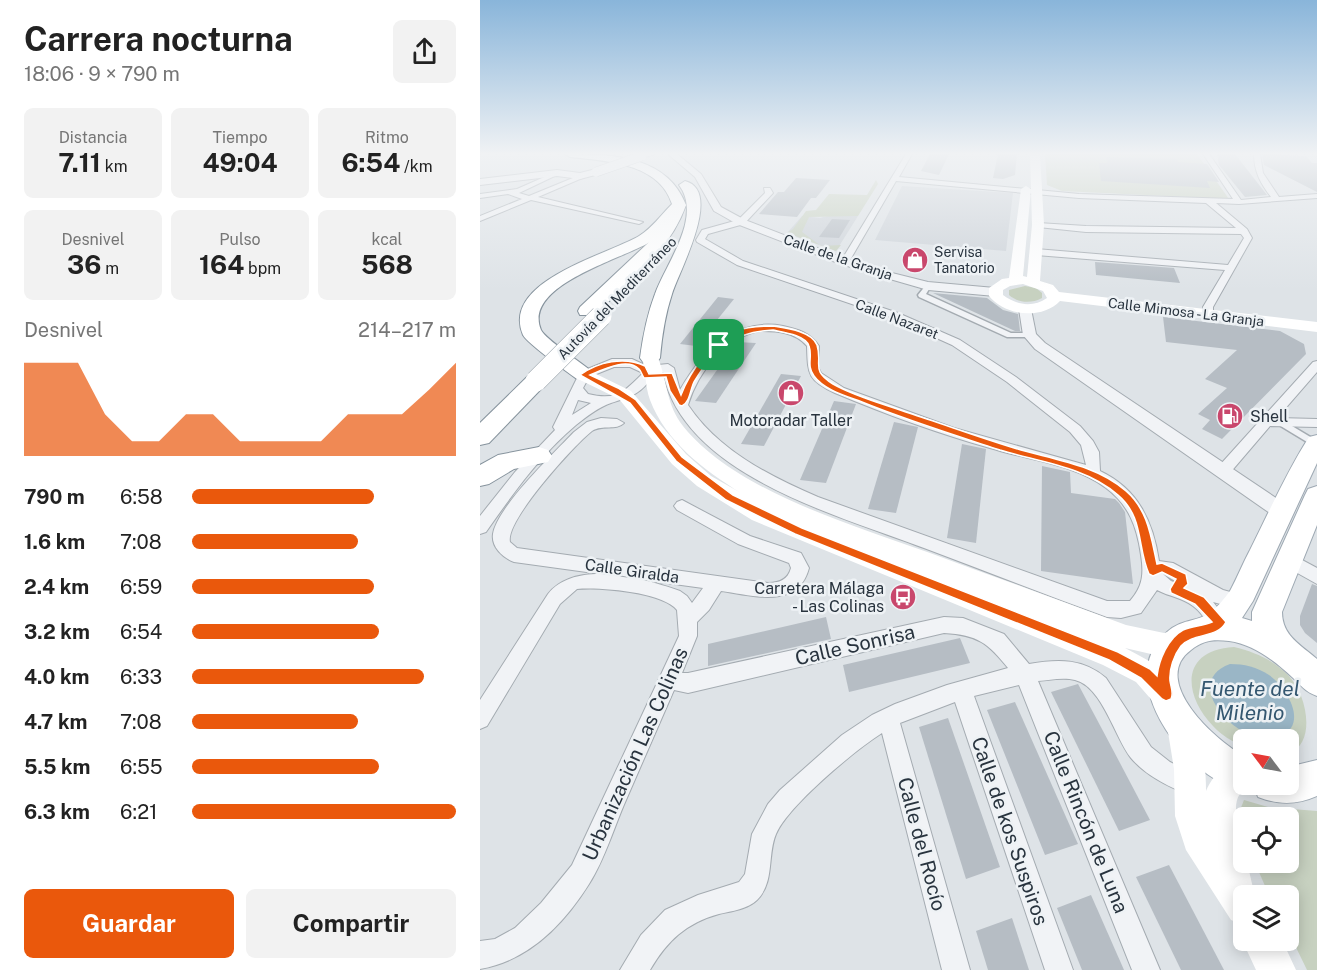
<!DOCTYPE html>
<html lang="es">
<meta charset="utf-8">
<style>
:root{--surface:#fff;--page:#f2f2f2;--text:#222;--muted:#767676;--accent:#ea580c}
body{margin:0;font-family:"Public Sans",sans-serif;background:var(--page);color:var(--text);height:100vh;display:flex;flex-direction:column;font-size:22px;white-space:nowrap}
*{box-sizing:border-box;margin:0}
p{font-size:20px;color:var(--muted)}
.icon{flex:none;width:33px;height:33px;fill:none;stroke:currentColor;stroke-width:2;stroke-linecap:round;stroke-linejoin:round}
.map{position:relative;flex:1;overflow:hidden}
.drawer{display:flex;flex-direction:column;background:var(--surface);width:480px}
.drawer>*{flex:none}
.needle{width:39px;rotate:302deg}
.fabs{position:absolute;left:753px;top:729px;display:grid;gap:12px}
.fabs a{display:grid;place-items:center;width:66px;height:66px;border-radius:9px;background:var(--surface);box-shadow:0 3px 15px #0003;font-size:30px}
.pin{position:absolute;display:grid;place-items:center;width:51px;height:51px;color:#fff;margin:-26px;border-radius:12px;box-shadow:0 3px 9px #0006}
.round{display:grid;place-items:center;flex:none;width:63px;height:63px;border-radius:9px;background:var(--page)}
.summary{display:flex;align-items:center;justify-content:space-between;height:102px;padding:0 24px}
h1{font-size:33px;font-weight:700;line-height:45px}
.stats{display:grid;grid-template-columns:repeat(3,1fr);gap:9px;height:102px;padding:6px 24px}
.stats div{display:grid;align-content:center;border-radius:9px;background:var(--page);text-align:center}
.stats b{font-size:26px;font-weight:700}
.stats small{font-size:16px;font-weight:400}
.stats p{font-size:16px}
.chart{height:168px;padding:12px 24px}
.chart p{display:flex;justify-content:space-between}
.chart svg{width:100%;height:108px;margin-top:6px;fill:var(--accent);opacity:.7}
.button{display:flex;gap:12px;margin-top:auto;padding:12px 24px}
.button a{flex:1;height:69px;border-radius:9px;background:var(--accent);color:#fff;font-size:24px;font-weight:700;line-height:69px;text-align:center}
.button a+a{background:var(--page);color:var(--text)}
ul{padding:0 24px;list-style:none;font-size:20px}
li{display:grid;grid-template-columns:96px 72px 1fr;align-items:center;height:45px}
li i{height:15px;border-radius:8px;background:var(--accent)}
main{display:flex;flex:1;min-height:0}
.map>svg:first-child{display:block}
.built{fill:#cdd3d9}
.green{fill:#c7d1c0}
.water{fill:#9ab6c6}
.building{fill:#b6bdc4}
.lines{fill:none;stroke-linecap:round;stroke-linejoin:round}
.pedestrian-casing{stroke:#a4abb1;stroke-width:3}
.minor-casing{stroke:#a4abb1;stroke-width:2}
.tertiary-casing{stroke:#a4abb1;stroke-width:2}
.primary-casing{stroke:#9ea9b3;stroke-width:2}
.trunk-casing{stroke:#86939d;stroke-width:2}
.motorway-casing{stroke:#86939d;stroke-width:2}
.pedestrian{fill:#f1f3f6;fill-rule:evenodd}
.minor{fill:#f1f3f6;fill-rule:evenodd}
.tertiary{fill:#f1f3f6;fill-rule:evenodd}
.secondary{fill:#fff;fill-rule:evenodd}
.primary{fill:#fff;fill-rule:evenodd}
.trunk{fill:#fff;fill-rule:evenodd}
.motorway{fill:#fff;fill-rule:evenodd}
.tertiary-bridge-casing{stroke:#a4abb1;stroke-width:10;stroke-linecap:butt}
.motorway-bridge-casing{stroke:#86939d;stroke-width:22;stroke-linecap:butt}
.tertiary-bridge{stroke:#f1f3f6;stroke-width:9}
.motorway-bridge{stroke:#fff;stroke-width:21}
.route{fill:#ea580c;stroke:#fff;stroke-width:1.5;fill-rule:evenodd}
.labels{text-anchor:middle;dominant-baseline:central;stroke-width:5;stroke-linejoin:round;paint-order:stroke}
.far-poi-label{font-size:14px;fill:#28333e;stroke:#eef2f5;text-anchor:start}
.far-street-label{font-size:14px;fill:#28333e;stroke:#eef2f5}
.poi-label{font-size:16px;fill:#28333e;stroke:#eef2f5;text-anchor:start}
.street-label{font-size:16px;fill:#28333e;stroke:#eef2f5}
.near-street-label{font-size:20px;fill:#28333e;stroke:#eef2f5}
.near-water-label{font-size:21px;font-style:italic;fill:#345770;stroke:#eef2f5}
</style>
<main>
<section class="drawer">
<div class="summary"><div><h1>Carrera nocturna</h1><p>18:06 · 9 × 790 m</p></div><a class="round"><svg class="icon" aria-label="share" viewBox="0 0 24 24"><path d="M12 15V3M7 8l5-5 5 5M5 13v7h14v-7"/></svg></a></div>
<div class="stats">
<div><p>Distancia</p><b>7.11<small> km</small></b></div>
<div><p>Tiempo</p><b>49:04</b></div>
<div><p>Ritmo</p><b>6:54<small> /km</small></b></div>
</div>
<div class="stats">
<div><p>Desnivel</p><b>36<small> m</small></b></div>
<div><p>Pulso</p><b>164<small> bpm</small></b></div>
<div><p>kcal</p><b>568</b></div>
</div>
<div class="chart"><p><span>Desnivel</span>214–217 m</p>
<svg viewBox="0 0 160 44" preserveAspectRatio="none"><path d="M0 44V6L10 6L20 6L30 27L40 38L50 38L60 27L70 27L80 38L90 38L100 38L110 38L120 27L130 27L140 27L150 17L160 6V44z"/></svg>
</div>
<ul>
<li><b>790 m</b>6:58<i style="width:69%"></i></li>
<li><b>1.6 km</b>7:08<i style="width:63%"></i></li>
<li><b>2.4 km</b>6:59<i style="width:69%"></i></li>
<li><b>3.2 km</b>6:54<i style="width:71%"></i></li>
<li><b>4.0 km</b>6:33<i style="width:88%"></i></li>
<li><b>4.7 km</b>7:08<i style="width:63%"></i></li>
<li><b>5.5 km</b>6:55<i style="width:71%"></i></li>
<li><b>6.3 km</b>6:21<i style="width:100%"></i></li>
</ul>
<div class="button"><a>Guardar</a><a>Compartir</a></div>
</section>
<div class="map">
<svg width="837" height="970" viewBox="0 0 837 970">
<rect width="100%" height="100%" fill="#dee3e7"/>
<g class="built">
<path d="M422 186 533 193 526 251 395 240Z"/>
<path d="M352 215 378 216 356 251 307 233 322 216 340 218Z"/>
</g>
<g class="green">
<path d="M565 154H717L749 199 582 191 567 185Z"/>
<path d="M396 180 398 184 378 216 329 217 322 232 341 246 361 245 356 251 307 233 313 229 326 211 336 210 349 194 387 195Z"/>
<path d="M545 286 556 288 562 293V298C551 304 538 303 529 295V290Z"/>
<path d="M754 647C775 652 793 660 808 675 827 694 837 743 809 753L808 740H764L763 747C752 741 741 735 733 726 702 693 701 650 754 647Z"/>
<path d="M764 800 788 807 837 811V970H827L809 933 808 896 789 895 775 863 808 862V818H764L763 832 758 815Z"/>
</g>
<path class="water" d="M750 664C764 664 777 667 789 675 806 687 829 723 801 736 763 753 697 683 750 664Z"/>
<g class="building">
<path d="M450 154H469L459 175 441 171Z"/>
<path d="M518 154H537L535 175 523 179 513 178Z"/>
<path d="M737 154H755L787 195 765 197 739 165Z"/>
<path d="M782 154 826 156 832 163H837V192L784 165Z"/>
<path d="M626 157 697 159 698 162 727 164 739 182 727 181 730 188 621 181 619 163H627Z"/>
<path d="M316 178 350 180 336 198H331L317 217 279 214 298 192H304Z"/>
<path d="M352 219 370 220 359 238 339 237Z"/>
<path d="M615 262 694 268 700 283 616 275Z"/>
<path d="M453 293 507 298 523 310 538 314 540 331H535Z"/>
<path d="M238 297 254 299 216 346 200 344Z"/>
<path d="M683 317 800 331 824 344 826 354 742 439 722 429 730 420 718 414 747 388 725 379 757 350 686 342Z"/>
<path d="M257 342 276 343 236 403 215 401Z"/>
<path d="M301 374 321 376 284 446 261 444Z"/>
<path d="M354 401 376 404 346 483 320 480Z"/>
<path d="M414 422 438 427 416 513 388 509Z"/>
<path d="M482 444 506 449 496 543 467 538Z"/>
<path d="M562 466 590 472 591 493 635 499 639 503 645 512 653 584 561 571Z"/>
<path d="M832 584 837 586V643L825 633 820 625V616Z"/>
<path d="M346 617 351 639 228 666V644Z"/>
<path d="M480 638 490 663 369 692 363 665Z"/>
<path d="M598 684 631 746 670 820 639 831 571 692Z"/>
<path d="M535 702 598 844 565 855 507 710Z"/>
<path d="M468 718 520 867 486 879 439 727Z"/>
<path d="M689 865 744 970H701L656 877Z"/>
<path d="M611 895 644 970H602L577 908Z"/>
<path d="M532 918 549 970H508L496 931Z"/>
</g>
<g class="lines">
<defs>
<g id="pedestrian">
<path d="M446 285 451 286 446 294 531 333H550L554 335 550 337H527L439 297 438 295Z"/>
<path d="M802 420 837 441V448L799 425 797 423Z"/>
</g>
<g id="minor">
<path d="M426 154H432L419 177 599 194 753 199 723 154H729L761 200 791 197C781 184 774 172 774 154H780L783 173 799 197 837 194V198L759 204 736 203 767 229 772 238 733 307V315L728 318 723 315V307L745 270 556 255 551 252 556 249 748 265 764 238 761 234 606 232 558 227 554 225 558 223 606 226 756 228 726 203 599 198 416 181 370 260 359 263 357 261 364 256Z"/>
<path d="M78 171 83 172 39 193 49 196 105 173 107 176 58 197 163 222 159 224 51 200 0 221V216L42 199 28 194 0 198V194L37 189Z"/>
<path d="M284 188H290L293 193 264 224 228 234 225 239 263 261 418 313 480 340 536 377 600 426 613 441 619 452 620 471C658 489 673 521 679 561L693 563 743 590 765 596 768 601 765 606 759 609 733 602 749 622 747 628C730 634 725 614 713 606 703 598 688 596 677 590L661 613 641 618 627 617C566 595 505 571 444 548 360 516 203 475 183 372L170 373 172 376C162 394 150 397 131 403 119 407 106 417 96 425 60 455 32 495 6 532L0 534V516L35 472 75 430 73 427 100 372 132 359H152L167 366 188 364 194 368 200 390C222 351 256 317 303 326 318 329 330 333 339 346L338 367 341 373 364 388 474 428 606 465 601 445 590 432 527 382 472 345 410 317 257 265 217 242 216 240 222 230 258 220 285 193ZM280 331C297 331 315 332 327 346 328 374 327 380 355 393 405 414 457 433 510 448 548 460 594 464 626 488 649 505 657 527 661 555 664 574 663 586 650 601H627L338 497C289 476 238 450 208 405 218 372 245 337 280 331ZM134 367H150L163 373C144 392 137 401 108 394L103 388 109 377ZM98 400 111 403 92 415ZM683 574 704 586 691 581Z"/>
<path d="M837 361V372L797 418 837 419V427L790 426 749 474H739L737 470 739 466 833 362Z"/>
<path d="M121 418 137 419 144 423C136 431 123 424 112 431 94 445 25 521 30 542L37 548 288 583C299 583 308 580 311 568L309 563 258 544 197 510 194 506 197 502 202 500 270 536 321 553 329 568C318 610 272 595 241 591L229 610 217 622V636L202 673H208L464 617 483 618 524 634 549 664C578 659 603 658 626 678L671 747 690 762 718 776 721 784 718 792 710 795C689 787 666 776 651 758 635 738 622 686 595 680 583 677 570 680 558 681L680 970H652L539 685 494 696 593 970H565L475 702 420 723 490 970H462L402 733C374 751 308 806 296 834 287 855 295 882 277 900 268 909 252 911 239 914 206 923 187 941 170 970H140L161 935 185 910 218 895 259 882 265 874 272 834 288 804 300 790 362 735 392 715 415 704 467 685 528 668C508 643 498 635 464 633L208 693 194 690C178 727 162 763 146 800 134 827 125 859 109 884 84 924 48 961 0 969V941L15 939 35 928 61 903 92 865 199 636 197 610C182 592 120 587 97 589L80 604 7 726 0 729V700L68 594C96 559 163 578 200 591L207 596 212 603 223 588 34 562C23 558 11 547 13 534 17 507 74 453 94 432L107 422Z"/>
<path d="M809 553 837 568V584L803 565 801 560 803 555Z"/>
</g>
<g id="tertiary">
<path d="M160 154H175L162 158 158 156Z"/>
<path d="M188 154H197L221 174 241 207 265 220 366 259 404 271 448 282 515 288 521 292 515 296 448 290 396 275 358 263 257 224 234 211 215 177Z"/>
<path d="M116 169 119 170V174L100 179 77 176 0 185V179L77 170 100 173Z"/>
<path d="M545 305 551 309 556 334 565 343 808 506 810 511 808 516 801 518 794 516 555 349 543 335 539 309Z"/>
</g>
<path id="primary" d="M837 435V463L773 601 762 618 772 621V612L825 495 828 489 837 486V525L802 612C802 636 821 645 837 659V696C825 692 821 685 812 677 795 661 773 644 749 641 734 639 723 640 711 650 669 681 736 741 764 756V784H808V767L837 760V796C817 805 798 805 778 797L775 789 764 794C747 787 731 778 717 766 683 736 642 672 687 632 702 619 715 622 728 614 735 610 745 598 750 591 757 578 763 563 770 550 789 512 806 473 829 437Z"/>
<g id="trunk">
<path d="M85 154C130 154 187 155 206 205 196 218 184 233 170 242 143 259 42 285 61 330 65 339 102 363 111 371L114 375 111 379 104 381 97 379C86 371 48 344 43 335 20 281 127 255 159 236 172 228 181 215 192 204 179 163 127 161 90 157Z"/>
<path d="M205 181C244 191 198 273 192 294 185 315 182 336 180 358L177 362H163L160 358C163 336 167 315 175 294 186 263 223 217 199 185Z"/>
</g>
<g id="motorway">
<path d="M199 201 206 205C190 251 148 283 114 315H100L98 311 100 307 168 243 187 218 194 202Z"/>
<path d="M56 374 64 376 67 381 64 386 9 443 0 445V423L48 376Z"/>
<path d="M59 447 68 450 72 456 68 462 34 469 9 484 0 486V465L18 455Z"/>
</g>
</defs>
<use href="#pedestrian" class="pedestrian-casing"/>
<use href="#minor" class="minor-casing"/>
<use href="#tertiary" class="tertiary-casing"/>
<use href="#primary" class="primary-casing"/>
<use href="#trunk" class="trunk-casing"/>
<use href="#motorway" class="motorway-casing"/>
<use href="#pedestrian" class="pedestrian"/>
<use href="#minor" class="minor"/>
<use href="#tertiary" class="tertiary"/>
<g class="secondary">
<path d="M550 154H560L564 225 560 281 573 285 579 292 837 322V332L580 301C562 320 525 316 509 296V288L522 279 529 278 541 189 546 186 551 189 543 276 547 277 552 225ZM543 284 563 291 567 298C553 308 536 305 523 295V290L530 286Z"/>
<path d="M170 353 178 358C187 380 186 401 200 422 250 490 373 525 450 553 515 577 581 601 646 625L684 633 696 630 705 634 709 642 705 650 684 657 645 648C668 660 690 670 700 695L696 705 686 709 676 705 656 682 623 665 272 520 217 486 192 464 139 399 98 379 95 375 98 371H110L151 391 206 454 231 476 261 493C224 470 186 442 170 400 165 386 166 372 162 358Z"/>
<path d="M703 717 714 721C723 743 726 767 726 791 734 773 744 765 764 762V784H777L775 789 760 794C749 807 764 845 764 862H767L773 888 777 896H764V925L751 920 706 850 695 816 694 769 688 732 692 721Z"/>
<path d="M764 937V940H802L816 970H776L762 940Z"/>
</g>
<use href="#primary" class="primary"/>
<use href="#trunk" class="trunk"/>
<use href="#motorway" class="motorway"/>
<defs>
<path id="tertiary-bridge" d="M116 172 162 156"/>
<path id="motorway-bridge" d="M56 381 121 316"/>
</defs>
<use href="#tertiary-bridge" class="tertiary-bridge-casing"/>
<use href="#motorway-bridge" class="motorway-bridge-casing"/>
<use href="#tertiary-bridge" class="tertiary-bridge"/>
<use href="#motorway-bridge" class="motorway-bridge"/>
</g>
<linearGradient id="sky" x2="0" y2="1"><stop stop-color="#89b5da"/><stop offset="0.53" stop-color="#f0f2f4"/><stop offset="1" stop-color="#f0f2f4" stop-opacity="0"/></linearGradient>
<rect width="837" height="290" fill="url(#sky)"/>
<path class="route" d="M293 326C305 328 332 331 337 345 343 364 330 370 353 384 376 397 404 404 429 413 466 425 504 439 541 450 577 460 618 466 646 491 668 510 671 537 677 564L682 563 706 574 708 584 704 588 724 597 746 622C737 639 714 632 701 646 694 655 689 669 690 681 691 688 694 693 691 699L686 701 682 699 661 678 629 660 315 534 246 500 196 461 150 403 100 375C118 362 144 356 165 366L169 374 192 373 201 395C210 372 231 341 255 331 267 327 280 326 293 326ZM293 330C302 332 326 335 329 346 333 357 326 365 334 376 344 390 366 396 382 402 426 420 474 435 520 450 560 462 606 467 638 495 664 517 657 547 669 574L673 576 682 572 696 579 690 589 691 593 715 604 732 622C723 626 712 626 703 630 688 638 679 660 677 676L670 669 638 652 322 528 253 495 202 457 156 400 138 388 110 375C122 370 147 357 159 369 161 371 162 375 164 378L186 377 190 391 199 405 202 406C210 402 210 390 214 382 234 348 253 332 293 330Z"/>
<defs>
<symbol id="shop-disc" viewBox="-11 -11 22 22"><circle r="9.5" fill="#c9476c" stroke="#eef2f5"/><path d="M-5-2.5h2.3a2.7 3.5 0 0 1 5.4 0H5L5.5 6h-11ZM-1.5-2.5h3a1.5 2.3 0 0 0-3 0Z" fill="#fff"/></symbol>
<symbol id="fuel-disc" viewBox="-11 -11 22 22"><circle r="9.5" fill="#c9476c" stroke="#eef2f5"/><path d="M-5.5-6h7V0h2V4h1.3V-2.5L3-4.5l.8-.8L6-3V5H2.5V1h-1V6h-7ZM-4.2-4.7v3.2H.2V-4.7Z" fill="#fff"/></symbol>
<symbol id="bus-disc" viewBox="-11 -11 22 22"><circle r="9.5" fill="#c9476c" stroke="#eef2f5"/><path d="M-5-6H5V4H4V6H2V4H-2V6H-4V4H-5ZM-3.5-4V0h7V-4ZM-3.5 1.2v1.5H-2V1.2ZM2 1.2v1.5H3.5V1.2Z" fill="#fff"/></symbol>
</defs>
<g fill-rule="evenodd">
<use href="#shop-disc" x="420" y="245" width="30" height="30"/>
<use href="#shop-disc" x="296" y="378" width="30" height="30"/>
<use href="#fuel-disc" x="735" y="401" width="30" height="30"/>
<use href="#bus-disc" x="408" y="582" width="30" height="30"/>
</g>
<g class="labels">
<g class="far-poi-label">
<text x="454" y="252">Servisa<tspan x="454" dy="16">Tanatorio</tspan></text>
</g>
<g class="far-street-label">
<text transform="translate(358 257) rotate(19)">Calle de la Granja</text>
<text transform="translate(137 298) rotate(-46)">Autovía del Mediterráneo</text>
<text transform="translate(706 312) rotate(7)">Calle Mimosa - La Granja</text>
<text transform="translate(417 319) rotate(21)">Calle Nazaret</text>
</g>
<g class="poi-label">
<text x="770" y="416">Shell</text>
<text x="311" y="420" text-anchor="middle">Motoradar Taller</text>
<text x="404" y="588" text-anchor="end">Carretera Málaga<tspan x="404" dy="18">- Las Colinas</tspan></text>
</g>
<g class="street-label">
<text transform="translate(152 571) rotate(8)">Calle Giralda</text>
</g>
<g class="near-street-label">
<text transform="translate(375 645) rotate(-13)">Calle Sonrisa</text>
<text transform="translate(155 754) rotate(-66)">Urbanización Las Colinas</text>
<text transform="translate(606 822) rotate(68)">Calle Rincón de Luna</text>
<text transform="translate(530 831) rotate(71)">Calle de kos Suspiros</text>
<text transform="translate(442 844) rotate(75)">Calle del Rocío</text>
</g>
<g class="near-water-label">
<text x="770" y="688">Fuente del<tspan x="770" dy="24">Milenio</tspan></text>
</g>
</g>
</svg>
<div class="fabs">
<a><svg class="needle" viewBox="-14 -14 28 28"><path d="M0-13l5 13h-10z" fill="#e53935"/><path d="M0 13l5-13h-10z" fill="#767676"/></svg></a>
<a><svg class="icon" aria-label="locate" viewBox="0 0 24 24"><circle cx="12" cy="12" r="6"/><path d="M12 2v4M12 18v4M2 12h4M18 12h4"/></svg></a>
<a><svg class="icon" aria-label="layers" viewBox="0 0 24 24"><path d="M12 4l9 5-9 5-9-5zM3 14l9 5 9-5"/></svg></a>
</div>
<div class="pin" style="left:239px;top:345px;background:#1e9e55"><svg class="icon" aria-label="arrive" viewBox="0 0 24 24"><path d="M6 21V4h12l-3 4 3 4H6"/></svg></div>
</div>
</main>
